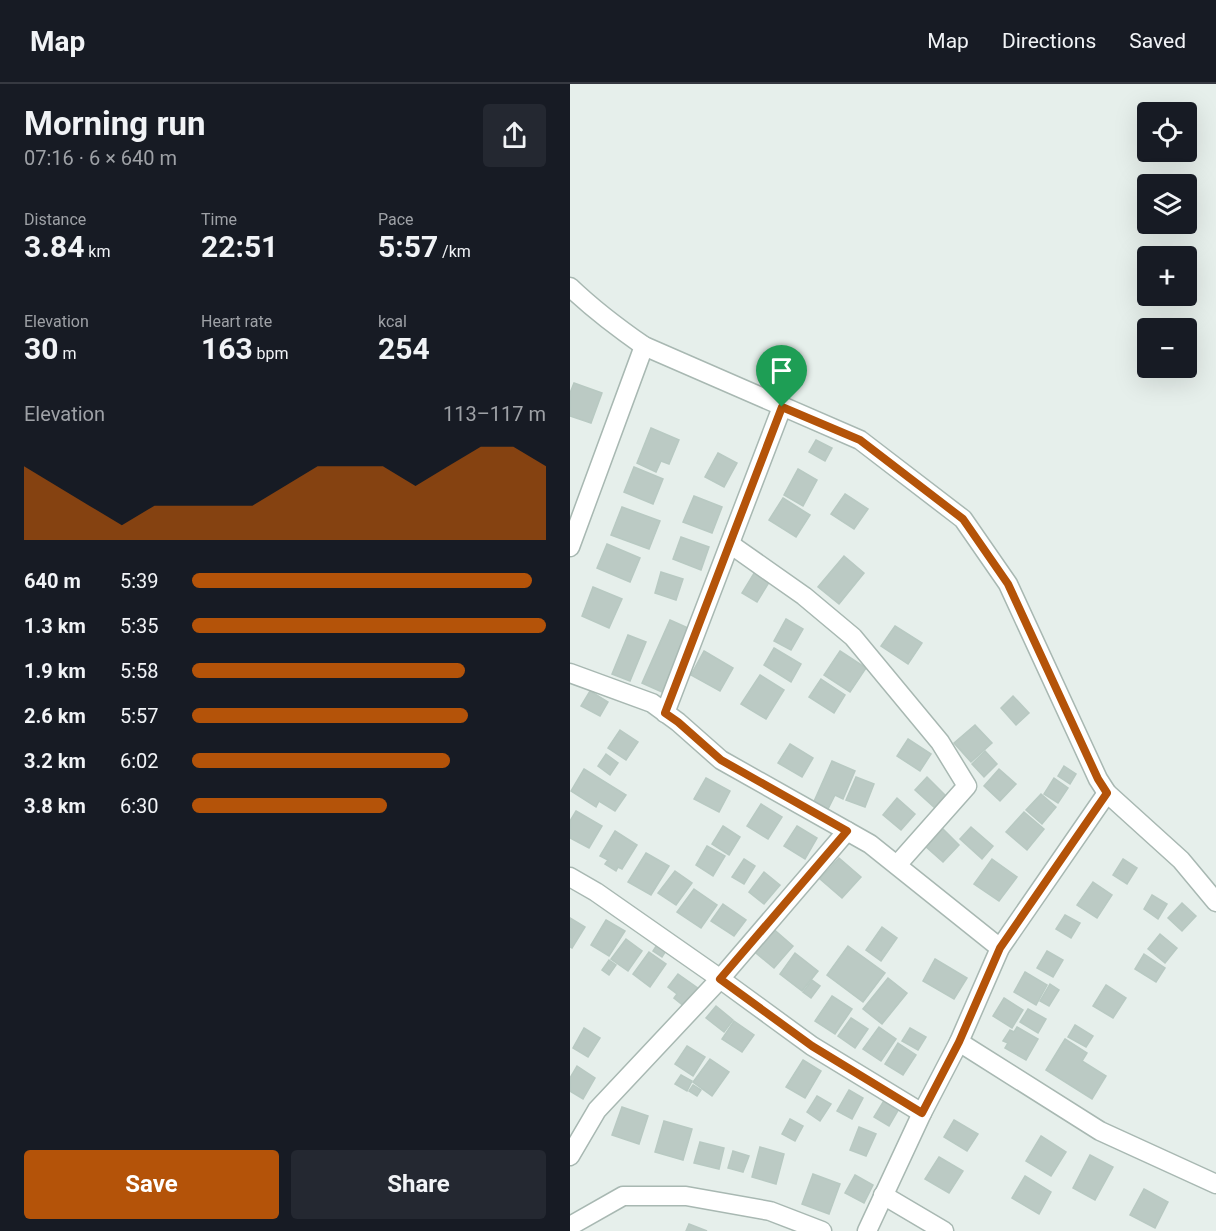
<!DOCTYPE html>
<meta charset="utf-8">
<style>
:root{--surface:#171b24;--page:#242831;--text:#f1f3f6;--muted:#9ea1a6;--line:#363941;--accent:#b45309}
body{margin:0;font-family:Roboto,sans-serif;background:var(--page);color:var(--text);height:100vh;display:flex;flex-direction:column;font-size:22px;white-space:nowrap}
*{box-sizing:border-box;margin:0}
p{font-size:20px;color:var(--muted)}
.icon{flex:none;width:33px;height:33px;fill:none;stroke:currentColor;stroke-width:2;stroke-linecap:round;stroke-linejoin:round}
.map{position:relative;flex:1;overflow:hidden}
.panel{display:flex;flex-direction:column;background:var(--surface);width:570px}
.panel>*{flex:none}
.buttons{position:absolute;left:567px;top:18px;display:grid;gap:12px}
.buttons a{display:grid;place-items:center;width:60px;height:60px;border-radius:6px;background:var(--surface);box-shadow:0 6px 24px #0002;font-size:30px}
.pin{position:absolute;display:grid;place-items:center;width:51px;height:51px;color:#fff;margin:-62px -26px;border-radius:50% 50% 50% 0;rotate:-45deg;box-shadow:0 0 6px #0007}
.pin .icon{rotate:45deg}
.round{display:grid;place-items:center;flex:none;width:63px;height:63px;border-radius:6px;background:var(--page)}
.headline{display:flex;align-items:center;justify-content:space-between;height:102px;padding:0 24px}
h1{font-size:33px;font-weight:700;line-height:45px}
.figures{display:grid;grid-template-columns:repeat(3,1fr);gap:9px;height:102px;padding:6px 24px}
.figures div{display:grid;align-content:center}
.figures b{font-size:30px;font-weight:700}
.figures small{font-size:16px;font-weight:400}
.figures p{font-size:16px}
.chart{height:168px;padding:12px 24px}
.chart p{display:flex;justify-content:space-between}
.chart svg{width:100%;height:108px;margin-top:6px;fill:var(--accent);opacity:.7}
.action{display:flex;gap:12px;margin-top:auto;padding:12px 24px}
.action a{flex:1;height:69px;border-radius:6px;background:var(--accent);color:#fff;font-size:24px;font-weight:700;line-height:69px;text-align:center}
.action a+a{background:var(--page);color:var(--text)}
ul{padding:0 24px;list-style:none;font-size:20px}
li{display:grid;grid-template-columns:96px 72px 1fr;align-items:center;height:45px}
li i{height:15px;border-radius:8px;background:var(--accent)}
header{display:flex;align-items:center;gap:36px;box-sizing:border-box;height:84px;padding:0 30px;background:var(--surface);border-bottom:2px solid var(--line)}
header strong{font-size:28px}
nav{display:flex;gap:33px;margin-inline-start:auto;font-size:21px}
main{display:flex;flex:1;min-height:0}
.map>svg:first-child{display:block}
.building{fill:#bbcac4;stroke:#b8c9c2;stroke-width:1.5}
.lines{fill:none;stroke-linecap:round;stroke-linejoin:round}
.minor-casing{stroke:#a8b8b2;stroke-width:21}
.minor{stroke:#fff;stroke-width:18}
.route-casing{stroke:#fff;stroke-width:12}
.route{stroke:#b45309;stroke-width:8}
</style>
<header>
<strong>Map</strong>
<nav><a>Map</a><a>Directions</a><a>Saved</a></nav>
</header>
<main>
<section class="panel">
<div class="headline"><div><h1>Morning run</h1><p>07:16 · 6 × 640 m</p></div><a class="round"><svg class="icon" aria-label="share" viewBox="0 0 24 24"><path d="M12 15V3M7 8l5-5 5 5M5 13v7h14v-7"/></svg></a></div>
<div class="figures">
<div><p>Distance</p><b>3.84<small> km</small></b></div>
<div><p>Time</p><b>22:51</b></div>
<div><p>Pace</p><b>5:57<small> /km</small></b></div>
</div>
<div class="figures">
<div><p>Elevation</p><b>30<small> m</small></b></div>
<div><p>Heart rate</p><b>163<small> bpm</small></b></div>
<div><p>kcal</p><b>254</b></div>
</div>
<div class="chart"><p><span>Elevation</span>113–117 m</p>
<svg viewBox="0 0 160 44" preserveAspectRatio="none"><path d="M0 44V14L10 22L20 30L30 38L40 30L50 30L60 30L70 30L80 22L90 14L100 14L110 14L120 22L130 14L140 6L150 6L160 14V44z"/></svg>
</div>
<ul>
<li><b>640 m</b>5:39<i style="width:96%"></i></li>
<li><b>1.3 km</b>5:35<i style="width:100%"></i></li>
<li><b>1.9 km</b>5:58<i style="width:77%"></i></li>
<li><b>2.6 km</b>5:57<i style="width:78%"></i></li>
<li><b>3.2 km</b>6:02<i style="width:73%"></i></li>
<li><b>3.8 km</b>6:30<i style="width:55%"></i></li>
</ul>
<div class="action"><a>Save</a><a>Share</a></div>
</section>
<div class="map">
<svg width="646" height="1147" viewBox="0 0 646 1147">
<rect width="100%" height="100%" fill="#e6efeb"/>
<g class="building">
<path d="M4 299 32 309 21 339 0 332V309Z"/>
<path d="M81 344 109 356 99 380 91 377 86 388 67 379Z"/>
<path d="M246 356 262 364 255 377 239 368Z"/>
<path d="M148 369 167 379 154 403 135 393Z"/>
<path d="M64 383 93 395 83 420 54 408Z"/>
<path d="M228 385 247 396 233 422 214 411Z"/>
<path d="M275 410 298 425 284 445 261 430Z"/>
<path d="M124 412 152 423 142 449 113 438Z"/>
<path d="M213 414 240 431 226 453 199 436Z"/>
<path d="M52 423 90 437 79 465 41 451Z"/>
<path d="M111 453 139 463 131 486 103 475Z"/>
<path d="M37 460 70 474 60 498 27 484Z"/>
<path d="M274 472 294 489 269 520 248 503Z"/>
<path d="M186 486 201 495 187 518 172 509Z"/>
<path d="M91 488 113 495 106 516 85 509Z"/>
<path d="M23 503 52 515 39 544 12 532Z"/>
<path d="M216 535 233 545 221 566 204 557Z"/>
<path d="M100 536 120 545 92 608 72 599Z"/>
<path d="M325 542 352 559 338 580 311 562Z"/>
<path d="M58 551 76 558 60 597 42 590Z"/>
<path d="M204 564 231 580 221 598 194 581Z"/>
<path d="M134 567 163 584 150 607 121 591Z"/>
<path d="M270 567 296 584 280 608 254 591Z"/>
<path d="M190 591 214 606 196 635 171 620Z"/>
<path d="M251 595 275 611 264 629 239 613Z"/>
<path d="M20 607 38 618 30 632 11 622Z"/>
<path d="M443 612 459 629 446 641 431 624Z"/>
<path d="M405 641 422 659 401 678 384 659Z"/>
<path d="M50 646 68 658 56 676 38 664Z"/>
<path d="M338 655 361 670 350 687 327 672Z"/>
<path d="M220 660 243 674 232 693 208 679Z"/>
<path d="M415 667 427 680 414 693 402 680Z"/>
<path d="M36 670 48 679 40 691 28 682Z"/>
<path d="M262 677 285 687 273 715 265 711 256 729 242 722Z"/>
<path d="M494 682 506 690 500 700 488 692Z"/>
<path d="M14 685 56 711 45 727 29 717 26 723 1 707Z"/>
<path d="M429 685 446 700 430 717 414 702Z"/>
<path d="M286 693 304 700 295 723 276 716Z"/>
<path d="M357 693 377 713 366 725 345 706Z"/>
<path d="M136 694 160 707 149 728 124 715Z"/>
<path d="M484 694 498 704 488 719 474 710Z"/>
<path d="M471 710 486 723 472 740 456 726Z"/>
<path d="M327 714 345 730 331 746 313 731Z"/>
<path d="M191 720 212 733 198 755 177 742Z"/>
<path d="M6 727 32 742 19 764 0 754V737Z"/>
<path d="M454 728 474 745 457 766 436 748Z"/>
<path d="M153 742 170 753 159 771 142 760Z"/>
<path d="M227 742 247 754 235 775 214 762Z"/>
<path d="M401 743 423 762 412 775 390 755Z"/>
<path d="M372 744 389 761 373 778 355 762Z"/>
<path d="M45 747 67 761 52 785 48 783 46 787 35 780 38 776 30 772Z"/>
<path d="M137 762 155 772 143 792 126 781Z"/>
<path d="M76 769 99 782 81 811 58 798Z"/>
<path d="M269 774 291 793 272 814 250 795Z"/>
<path d="M174 775 185 782 174 800 162 793Z"/>
<path d="M422 775 447 793 429 817 404 800Z"/>
<path d="M553 775 567 784 557 800 543 791Z"/>
<path d="M105 787 122 799 106 821 88 809Z"/>
<path d="M194 788 210 801 194 820 179 808Z"/>
<path d="M523 798 542 811 527 834 507 821Z"/>
<path d="M124 805 147 821 131 844 107 828Z"/>
<path d="M582 811 597 820 588 835 574 825Z"/>
<path d="M612 819 626 832 612 847 598 834Z"/>
<path d="M153 820 176 836 164 852 141 837Z"/>
<path d="M495 831 510 839 501 854 486 845Z"/>
<path d="M0 834 15 843 2 864 0 863Z"/>
<path d="M36 836 55 847 39 872 21 861Z"/>
<path d="M200 842 223 862 204 884 181 865Z"/>
<path d="M312 843 327 854 311 877 296 866Z"/>
<path d="M590 850 607 864 595 879 578 865Z"/>
<path d="M56 855 72 867 58 887 41 875Z"/>
<path d="M90 856 99 862 92 873 83 867Z"/>
<path d="M278 862 315 889 293 918 257 891Z"/>
<path d="M477 867 493 876 483 893 467 884Z"/>
<path d="M79 868 96 880 80 903 63 890Z"/>
<path d="M225 869 248 887 232 907 210 890Z"/>
<path d="M574 870 595 884 586 898 565 885Z"/>
<path d="M365 875 397 894 384 915 353 897Z"/>
<path d="M39 876 46 881 39 891 32 886Z"/>
<path d="M455 888 477 901 466 921 444 908Z"/>
<path d="M108 890 129 905 115 923 104 914 107 910 98 903Z"/>
<path d="M318 894 337 909 312 940 293 925Z"/>
<path d="M242 896 250 902 241 914 233 908Z"/>
<path d="M480 900 489 906 479 922 470 917Z"/>
<path d="M536 901 556 914 543 934 523 922Z"/>
<path d="M262 912 282 925 265 950 245 937Z"/>
<path d="M434 914 453 926 442 944 423 932Z"/>
<path d="M146 922 163 936 154 948 136 934Z"/>
<path d="M458 925 476 935 468 949 450 938Z"/>
<path d="M281 934 298 945 285 964 268 952Z"/>
<path d="M164 937 184 951 172 968 152 955Z"/>
<path d="M505 941 523 952 516 963 498 953Z"/>
<path d="M309 943 326 955 311 977 293 965Z"/>
<path d="M447 943 468 955 456 976 435 964 438 959 433 957 440 946 444 948Z"/>
<path d="M14 944 30 954 18 973 3 964Z"/>
<path d="M340 944 356 953 348 966 332 957Z"/>
<path d="M495 955 517 969 512 977 536 992 522 1015 476 986Z"/>
<path d="M328 959 346 971 333 991 315 980Z"/>
<path d="M117 962 135 973 123 992 105 980Z"/>
<path d="M140 975 159 988 142 1012 123 998Z"/>
<path d="M233 976 251 987 235 1014 216 1003Z"/>
<path d="M7 982 25 994 13 1015 0 1007V994Z"/>
<path d="M111 991 122 997 117 1007 105 1000Z"/>
<path d="M123 1001 131 1006 127 1012 119 1007Z"/>
<path d="M279 1006 293 1014 282 1035 267 1027Z"/>
<path d="M247 1012 261 1020 250 1037 237 1028Z"/>
<path d="M315 1015 330 1023 319 1042 304 1033Z"/>
<path d="M52 1023 78 1032 69 1060 42 1051Z"/>
<path d="M220 1035 233 1042 225 1057 212 1050Z"/>
<path d="M384 1036 408 1050 397 1067 374 1053Z"/>
<path d="M94 1037 122 1045 113 1076 85 1068Z"/>
<path d="M289 1043 306 1050 296 1072 280 1066Z"/>
<path d="M471 1052 496 1068 481 1092 456 1077Z"/>
<path d="M130 1058 154 1064 149 1085 124 1079Z"/>
<path d="M190 1063 214 1070 206 1100 182 1093Z"/>
<path d="M163 1067 179 1072 173 1088 158 1084Z"/>
<path d="M520 1071 543 1083 525 1116 503 1104Z"/>
<path d="M369 1073 393 1087 379 1109 355 1095Z"/>
<path d="M243 1090 270 1100 259 1130 232 1120Z"/>
<path d="M285 1091 303 1101 294 1119 275 1109Z"/>
<path d="M455 1092 481 1108 469 1130 442 1114Z"/>
<path d="M574 1105 598 1118 585 1144 560 1131Z"/>
<path d="M119 1140 137 1147H116Z"/>
</g>
<g class="lines">
<defs>
<g id="minor">
<path d="M0 203C23 225 48 244 74 262L290 356 393 435 438 500 528 695 537 709 611 776 646 818"/>
<path d="M160 460 234 512 283 553 370 658 397 702 327 781"/>
<path d="M0 463 74 262"/>
<path d="M0 589 82 619 108 638 151 676 300 760 430 864"/>
<path d="M95 629 212 323"/>
<path d="M0 793 26 808 142 889 242 962 352 1029"/>
<path d="M389 958 530 1047 646 1100"/>
<path d="M0 1072 27 1026 150 895 277 747"/>
<path d="M313 1111 374 1147"/>
<path d="M0 1142 53 1112H116L200 1127 252 1147"/>
<path d="M297 1147 352 1029 389 958 430 864 537 709"/>
</g>
</defs>
<use href="#minor" class="minor-casing"/>
<use href="#minor" class="minor"/>
</g>
<g class="lines">
<defs>
<path id="route" d="M212 323 290 356 393 435 438 500 528 695 537 709 430 864 389 958 352 1029 242 962 150 895 277 747 151 676 108 638 95 629Z"/>
</defs>
<use href="#route" class="route-casing"/>
<use href="#route" class="route"/>
</g>
</svg>
<div class="buttons">
<a><svg class="icon" aria-label="locate" viewBox="0 0 24 24"><circle cx="12" cy="12" r="6"/><path d="M12 2v4M12 18v4M2 12h4M18 12h4"/></svg></a>
<a><svg class="icon" aria-label="layers" viewBox="0 0 24 24"><path d="M12 4l9 5-9 5-9-5zM3 14l9 5 9-5"/></svg></a>
<a>+</a>
<a>−</a>
</div>
<div class="pin" style="left:212px;top:323px;background:#1e9e55"><svg class="icon" aria-label="arrive" viewBox="0 0 24 24"><path d="M6 21V4h12l-3 4 3 4H6"/></svg></div>
</div>
</main>
